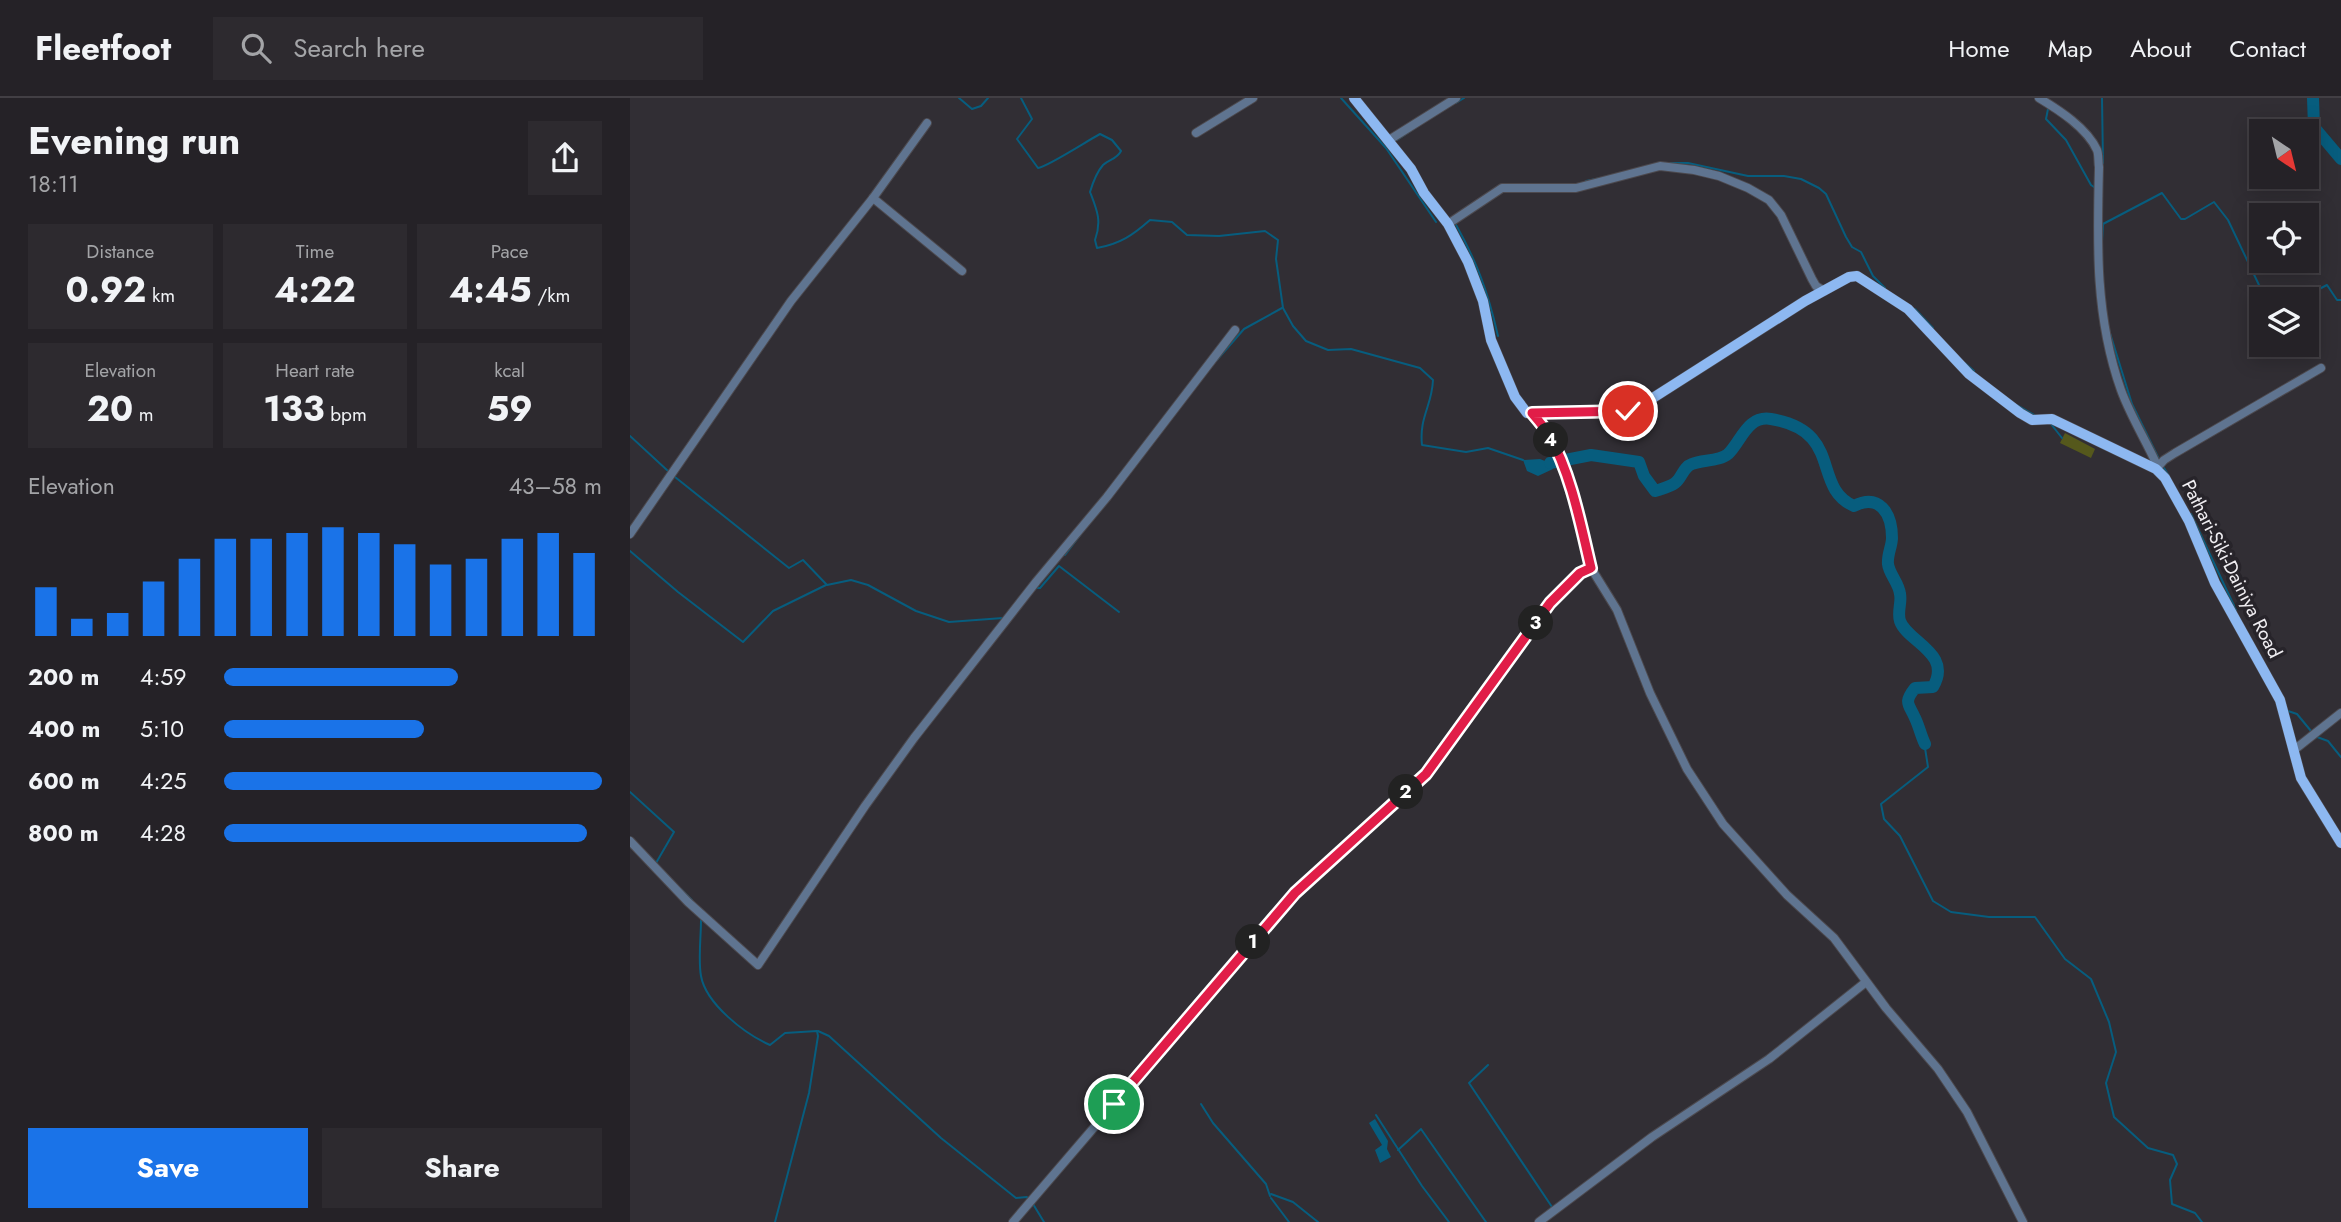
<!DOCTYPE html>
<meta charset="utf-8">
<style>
:root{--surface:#252227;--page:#2d2a2f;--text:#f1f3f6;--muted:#a3a4a7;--line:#423f44;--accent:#1a73e8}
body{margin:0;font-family:Jost,sans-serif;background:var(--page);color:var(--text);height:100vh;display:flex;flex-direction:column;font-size:26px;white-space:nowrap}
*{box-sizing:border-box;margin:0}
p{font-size:23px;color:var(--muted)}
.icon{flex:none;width:38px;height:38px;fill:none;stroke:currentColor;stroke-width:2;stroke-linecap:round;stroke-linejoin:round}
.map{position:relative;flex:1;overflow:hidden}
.panel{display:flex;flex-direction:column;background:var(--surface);width:630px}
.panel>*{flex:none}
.needle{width:46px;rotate:145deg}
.tools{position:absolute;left:1619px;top:21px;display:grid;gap:14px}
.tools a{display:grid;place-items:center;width:70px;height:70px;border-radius:0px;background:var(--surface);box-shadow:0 4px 18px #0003,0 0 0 2px var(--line);font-size:35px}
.pin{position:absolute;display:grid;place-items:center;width:60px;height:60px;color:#fff;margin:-30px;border:4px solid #fff;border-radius:50%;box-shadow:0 2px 7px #0007}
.km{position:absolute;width:35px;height:35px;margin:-18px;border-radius:50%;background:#222;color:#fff;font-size:19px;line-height:35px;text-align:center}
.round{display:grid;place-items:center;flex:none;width:74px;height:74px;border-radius:0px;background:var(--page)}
.summary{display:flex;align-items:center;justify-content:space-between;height:119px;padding:0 28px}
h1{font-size:38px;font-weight:700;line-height:52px}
.figures{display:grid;grid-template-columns:repeat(3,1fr);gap:10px;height:119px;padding:7px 28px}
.figures div{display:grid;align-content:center;border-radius:0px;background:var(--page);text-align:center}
.figures b{font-size:35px;font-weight:700}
.figures small{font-size:19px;font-weight:400}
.figures p{font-size:19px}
.chart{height:196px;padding:14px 28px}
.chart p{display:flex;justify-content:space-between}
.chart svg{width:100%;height:126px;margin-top:7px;stroke:var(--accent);stroke-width:6}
.action{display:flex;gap:14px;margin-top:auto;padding:14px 28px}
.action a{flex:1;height:80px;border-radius:0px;background:var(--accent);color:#fff;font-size:28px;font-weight:700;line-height:80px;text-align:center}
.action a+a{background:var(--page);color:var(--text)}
ul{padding:0 28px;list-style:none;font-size:23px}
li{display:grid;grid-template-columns:112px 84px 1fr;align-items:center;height:52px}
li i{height:18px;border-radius:9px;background:var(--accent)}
header{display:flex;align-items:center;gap:42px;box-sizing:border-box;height:98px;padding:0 35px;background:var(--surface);border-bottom:2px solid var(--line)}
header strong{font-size:33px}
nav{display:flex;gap:38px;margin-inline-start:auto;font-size:24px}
.search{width:490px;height:63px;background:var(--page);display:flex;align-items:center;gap:18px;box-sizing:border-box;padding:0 24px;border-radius:0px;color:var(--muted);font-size:26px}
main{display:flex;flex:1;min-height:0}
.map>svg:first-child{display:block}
.green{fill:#55581c}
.water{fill:#075d7e}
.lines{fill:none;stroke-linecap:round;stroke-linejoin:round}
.stream{stroke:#075d7e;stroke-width:2}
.river{stroke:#075d7e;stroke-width:12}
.minor-casing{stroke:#4c494e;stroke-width:10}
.major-casing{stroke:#4c494e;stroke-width:11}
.minor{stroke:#5f7490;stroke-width:8}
.major{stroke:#8db8f1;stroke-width:10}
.route-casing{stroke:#fff;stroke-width:14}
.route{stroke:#e11d48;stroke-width:9}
.labels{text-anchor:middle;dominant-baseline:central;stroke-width:7;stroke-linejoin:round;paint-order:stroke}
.street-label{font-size:19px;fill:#efedf1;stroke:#27242a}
</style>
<header>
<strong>Fleetfoot</strong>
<div class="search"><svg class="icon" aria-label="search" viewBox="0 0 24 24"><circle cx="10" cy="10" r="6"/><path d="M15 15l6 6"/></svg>Search here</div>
<nav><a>Home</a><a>Map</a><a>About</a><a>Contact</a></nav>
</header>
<main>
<section class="panel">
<div class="summary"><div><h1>Evening run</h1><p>18:11</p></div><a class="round"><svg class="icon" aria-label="share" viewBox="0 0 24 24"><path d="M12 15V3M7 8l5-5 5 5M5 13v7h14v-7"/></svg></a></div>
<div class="figures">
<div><p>Distance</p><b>0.92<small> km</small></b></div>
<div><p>Time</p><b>4:22</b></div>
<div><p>Pace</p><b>4:45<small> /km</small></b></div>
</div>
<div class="figures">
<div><p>Elevation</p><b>20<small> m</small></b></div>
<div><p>Heart rate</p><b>133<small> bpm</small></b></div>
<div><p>kcal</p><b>59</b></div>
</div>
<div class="chart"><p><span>Elevation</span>43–58 m</p>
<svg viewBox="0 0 160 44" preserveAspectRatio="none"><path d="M5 44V27M15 44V38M25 44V36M35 44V25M45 44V17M55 44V10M65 44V10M75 44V8M85 44V6M95 44V8M105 44V12M115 44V19M125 44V17M135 44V10M145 44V8M155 44V15"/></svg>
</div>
<ul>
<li><b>200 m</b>4:59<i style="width:62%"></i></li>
<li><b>400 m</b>5:10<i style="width:53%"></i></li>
<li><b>600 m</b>4:25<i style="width:100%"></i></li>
<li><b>800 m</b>4:28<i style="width:96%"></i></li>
</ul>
<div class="action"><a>Save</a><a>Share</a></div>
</section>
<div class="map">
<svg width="1711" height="1124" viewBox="0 0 1711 1124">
<rect width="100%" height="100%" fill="#312e34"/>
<path class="green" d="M1435 335 1465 351 1461 360 1430 345Z"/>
<g class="water">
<path d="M910 361 920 365 923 371 908 378 897 373 893 362Z"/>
<path d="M745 1021 758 1043 757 1051 761 1059 750 1065 745 1052 752 1047 739 1025Z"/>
</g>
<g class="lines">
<g class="stream">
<path d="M329 0 342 11 351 8 358 0"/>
<path d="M391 0 402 21 387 41 408 70C417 69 457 43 470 36L482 42 491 53C487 61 480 61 473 67 466 75 463 84 460 94 467 112 472 123 465 142L467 150C490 146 503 137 520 122L542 124 557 137 589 138 635 133 648 142 646 161 653 210 663 228 676 243 698 252 721 251 790 270 803 282C802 308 789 319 792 347L836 354 858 350 893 362"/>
<path d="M711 0 756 50 806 124"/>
<path d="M1472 0 1473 65"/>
<path d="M826 5 834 0"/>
<path d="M1418 11 1416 21 1436 42 1461 87 1464 89"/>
<path d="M767 42 785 30"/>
<path d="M1709 61 1711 65"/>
<path d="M1030 65H1058L1118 78H1154L1171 81 1189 90 1196 96 1216 139 1222 149 1231 154 1243 178 1255 190"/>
<path d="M956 83 971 80"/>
<path d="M1472 114V95"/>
<path d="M1471 123 1473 126 1532 95 1551 121H1555L1584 104 1598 122 1629 187 1639 201"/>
<path d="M825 125C847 164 858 194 868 238"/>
<path d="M1472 143 1473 127"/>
<path d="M1670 201 1697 187 1707 202H1711"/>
<path d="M1285 211 1303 230"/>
<path d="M1479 232 1502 306 1529 361"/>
<path d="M586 263 614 231 652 210"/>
<path d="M1335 265 1344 273"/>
<path d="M1387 307 1406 318"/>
<path d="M1421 326 1432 340"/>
<path d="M0 338 38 373"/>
<path d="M1534 370 1539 378"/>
<path d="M45 379 159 470 173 462 197 487 221 482 238 487 286 513 319 524 373 520"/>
<path d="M1561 416 1606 512"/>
<path d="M0 453 48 494 113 544 143 513 196 487"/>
<path d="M435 457 451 436"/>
<path d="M406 490H410L429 468 489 514"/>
<path d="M1658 613 1667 616 1681 633"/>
<path d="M1687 639 1698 643 1711 659"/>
<path d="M1295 650 1298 669 1251 706 1254 721 1270 738 1303 803 1321 814 1359 819H1405L1435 861 1461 881 1479 924 1486 954 1476 985 1484 1019 1518 1050 1543 1057 1547 1066 1540 1082 1542 1106 1565 1115 1572 1124"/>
<path d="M0 694 44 734 26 765"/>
<path d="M51 791 62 802"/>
<path d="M71 822C71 840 68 861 71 878 76 906 115 936 140 947L155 935 187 933 188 938 179 995 145 1124"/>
<path d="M188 933 199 938 311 1040 386 1100 397 1099 399 1102"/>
<path d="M858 967 839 985 922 1109 919 1112"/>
<path d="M571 1006 583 1025 636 1086 640 1098"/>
<path d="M746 1017 792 1088 819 1124"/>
<path d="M768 1052 791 1031 856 1124"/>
<path d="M641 1096 663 1104 688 1124"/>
<path d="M641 1100 659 1124"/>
<path d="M403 1106 414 1124"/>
</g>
<g class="river">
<path d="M1683 0 1684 29 1711 61"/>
<path d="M920 365 961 357 1009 364 1014 378 1025 393C1031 391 1040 389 1045 385 1052 380 1053 369 1062 366 1072 362 1090 363 1098 356 1111 344 1117 317 1141 321 1214 333 1181 389 1224 408 1249 395 1262 415 1262 440 1262 448 1257 457 1258 466 1259 476 1269 485 1270 496 1272 504 1267 514 1270 523 1277 544 1323 555 1303 589L1285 590C1273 605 1279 606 1285 620 1289 628 1291 638 1295 646"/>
</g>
<defs>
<g id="minor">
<path d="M1409 0C1429 12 1457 30 1467 52 1469 57 1468 64 1469 69 1467 146 1465 219 1491 292 1500 317 1515 341 1526 365V371L1534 362 1545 355 1691 270"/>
<path d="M566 35 623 0"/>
<path d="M759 42 826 0"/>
<path d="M243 100 332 173"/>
<path d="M818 126 872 90H946L1030 68 1064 72 1089 78 1118 90 1139 102 1151 117 1182 181 1186 188 1194 193"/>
<path d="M902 315 920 338 933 371 950 422 961 470 987 512 1020 595 1057 671 1093 726 1157 797 1204 840 1256 910 1308 971 1337 1014 1393 1124"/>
<path d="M0 436 161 203 243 100 297 25"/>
<path d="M1664 652 1711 615"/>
<path d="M0 743 58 804 128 867 235 708 284 640 406 484 477 399 605 232"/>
<path d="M383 1124 665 795 796 676 920 505 950 475 961 470"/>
<path d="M909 1124 1022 1039 1139 961 1236 884"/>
</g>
<path id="major" d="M724 0 781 71 794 95 818 126 838 164 853 203 861 242 885 299 897 315 998 313 1015 305 1175 203 1219 179 1227 178 1278 211 1339 276 1390 315 1402 322 1422 321 1526 371 1535 380 1559 423 1585 485 1650 602 1671 680 1711 745"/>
</defs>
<use href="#minor" class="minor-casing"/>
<use href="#major" class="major-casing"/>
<use href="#minor" class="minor"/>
<use href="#major" class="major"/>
</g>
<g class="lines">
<defs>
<path id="route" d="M484 1006 665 795 796 676 920 505 950 475 961 470C951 428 941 375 919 337 915 330 908 322 902 315L998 313"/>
</defs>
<use href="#route" class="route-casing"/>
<use href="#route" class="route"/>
</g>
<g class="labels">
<g class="street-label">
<text transform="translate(1602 471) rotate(63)">Pathari-Siki-Dainiya Road</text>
</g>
</g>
</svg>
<div class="tools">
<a><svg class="needle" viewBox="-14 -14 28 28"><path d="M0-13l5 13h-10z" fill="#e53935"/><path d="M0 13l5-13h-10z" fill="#a3a4a7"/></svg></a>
<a><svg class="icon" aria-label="locate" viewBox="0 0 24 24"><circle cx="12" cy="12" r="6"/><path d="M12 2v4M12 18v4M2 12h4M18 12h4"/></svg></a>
<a><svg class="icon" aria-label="layers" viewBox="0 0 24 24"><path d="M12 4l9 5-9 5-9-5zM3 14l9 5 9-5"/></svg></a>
</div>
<div class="pin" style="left:484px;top:1006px;background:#1e9e55"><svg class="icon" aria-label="arrive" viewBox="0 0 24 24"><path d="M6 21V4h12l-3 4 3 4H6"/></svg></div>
<div class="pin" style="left:998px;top:313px;background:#d93025"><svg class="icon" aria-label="check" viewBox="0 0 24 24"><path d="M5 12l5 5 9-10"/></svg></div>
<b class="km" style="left:623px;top:844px">1</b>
<b class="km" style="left:776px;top:694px">2</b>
<b class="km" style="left:906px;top:525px">3</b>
<b class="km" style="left:921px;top:342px">4</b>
</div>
</main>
